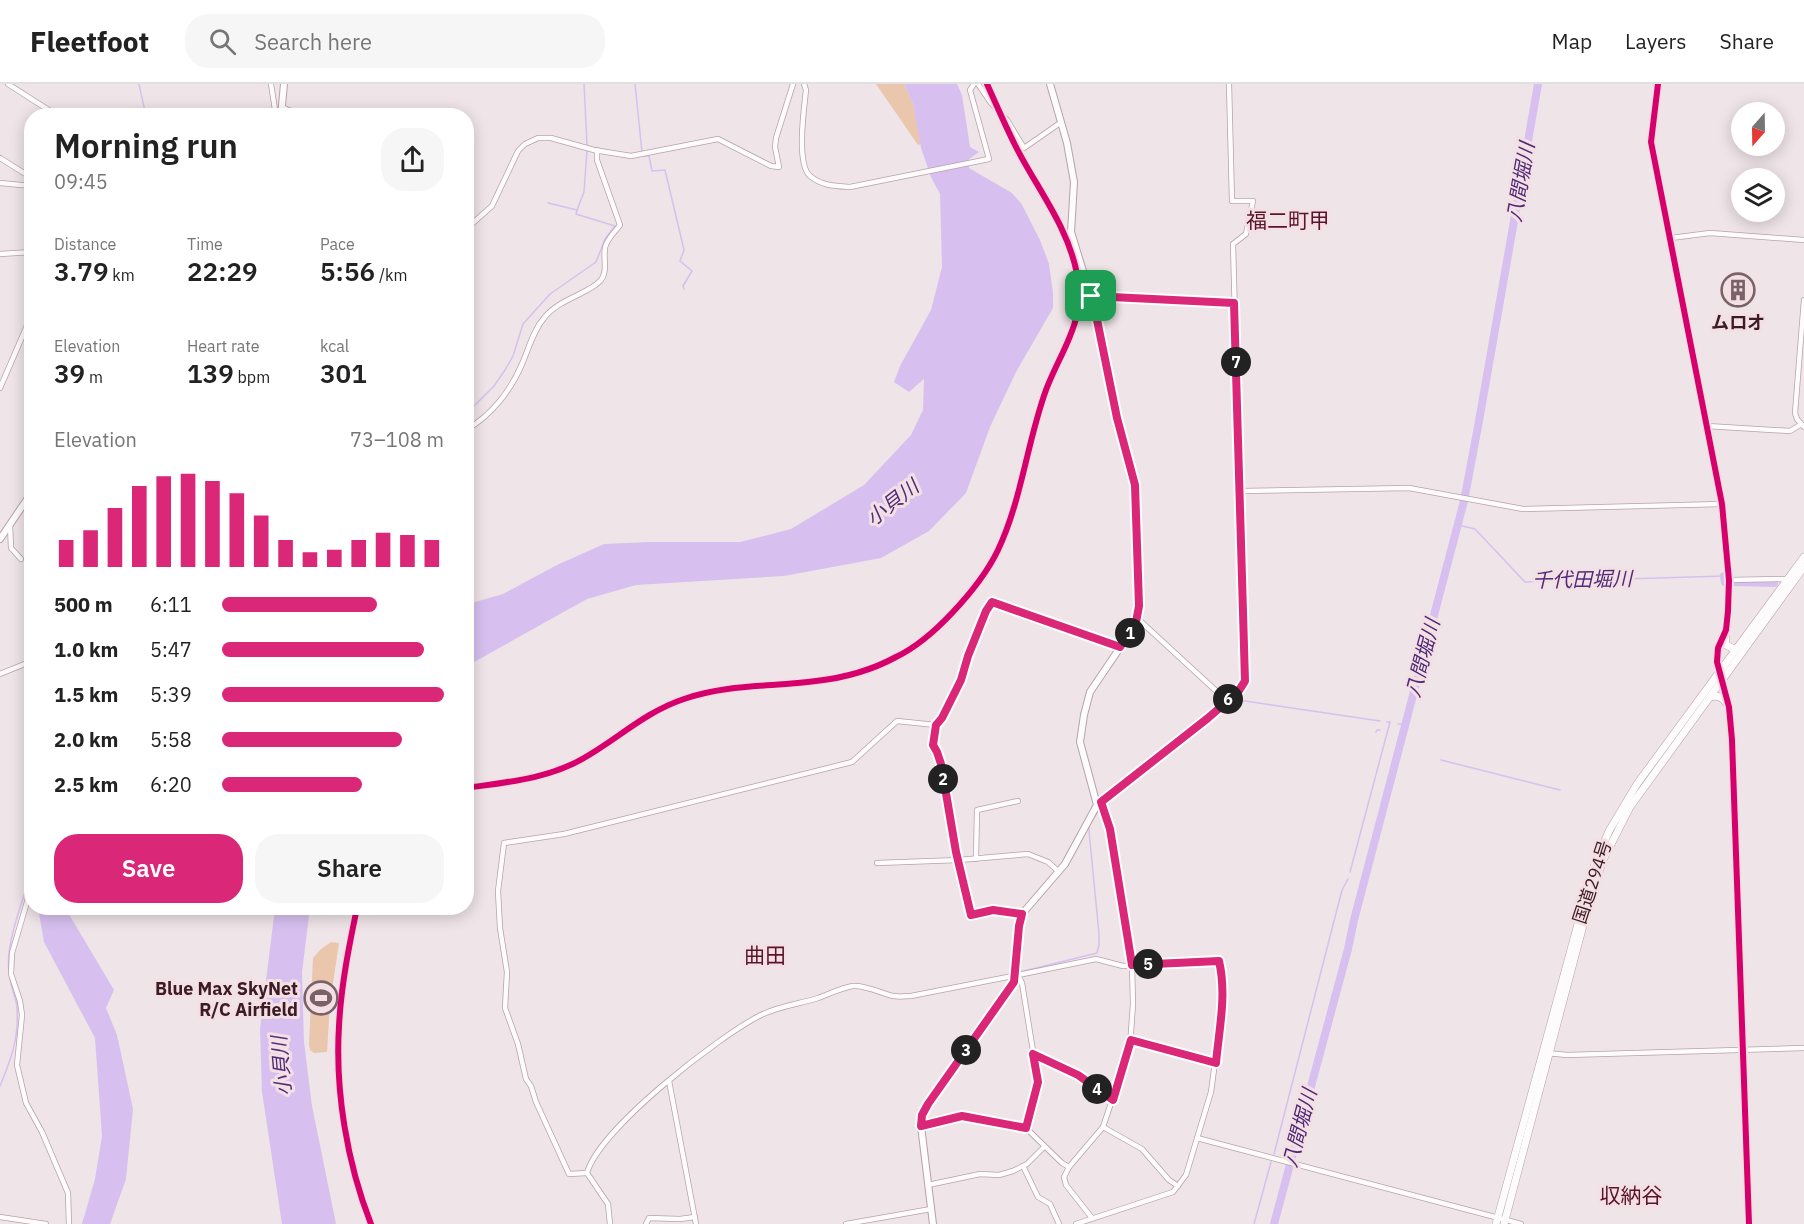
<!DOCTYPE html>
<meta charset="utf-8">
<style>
:root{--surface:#fff;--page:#f6f6f6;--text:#222;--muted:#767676;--line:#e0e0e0;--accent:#db2777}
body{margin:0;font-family:"IBM Plex Sans","Noto Sans JP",sans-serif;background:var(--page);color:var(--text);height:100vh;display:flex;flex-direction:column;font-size:22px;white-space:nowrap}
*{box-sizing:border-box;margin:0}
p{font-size:20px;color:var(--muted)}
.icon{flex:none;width:33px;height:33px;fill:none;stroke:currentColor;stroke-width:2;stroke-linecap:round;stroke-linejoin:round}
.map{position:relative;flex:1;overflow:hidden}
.details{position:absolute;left:24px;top:24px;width:450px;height:807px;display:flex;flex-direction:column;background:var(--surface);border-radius:24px;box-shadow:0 3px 15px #0003}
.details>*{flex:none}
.needle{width:39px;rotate:200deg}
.fabs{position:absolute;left:1731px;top:18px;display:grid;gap:12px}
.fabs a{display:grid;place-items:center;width:54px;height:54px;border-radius:50%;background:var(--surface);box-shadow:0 3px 15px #0003;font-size:30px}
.pin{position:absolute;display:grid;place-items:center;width:51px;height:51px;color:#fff;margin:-26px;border-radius:12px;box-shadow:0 3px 9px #0006}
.km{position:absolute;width:30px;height:30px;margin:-15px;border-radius:50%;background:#222;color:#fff;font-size:16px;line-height:30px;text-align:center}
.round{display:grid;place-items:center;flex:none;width:63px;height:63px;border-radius:24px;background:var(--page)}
.headline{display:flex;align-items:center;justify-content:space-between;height:102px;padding:0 30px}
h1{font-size:33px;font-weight:600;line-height:45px}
.stats{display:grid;grid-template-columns:repeat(3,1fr);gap:9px;height:102px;padding:6px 30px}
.stats div{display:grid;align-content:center}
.stats b{font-size:26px;font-weight:600}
.stats small{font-size:16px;font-weight:400}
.stats p{font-size:16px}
.chart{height:168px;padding:12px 30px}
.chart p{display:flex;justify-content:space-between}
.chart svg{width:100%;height:108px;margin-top:6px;stroke:var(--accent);stroke-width:6}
.button{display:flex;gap:12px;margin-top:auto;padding:12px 30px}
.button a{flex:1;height:69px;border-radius:24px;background:var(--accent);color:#fff;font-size:24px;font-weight:600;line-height:69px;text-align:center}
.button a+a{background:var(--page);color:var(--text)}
ul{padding:0 30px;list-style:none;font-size:20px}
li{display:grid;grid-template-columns:96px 72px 1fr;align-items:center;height:45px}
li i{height:15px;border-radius:8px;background:var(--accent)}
header{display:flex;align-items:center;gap:36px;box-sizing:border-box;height:84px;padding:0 30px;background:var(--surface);border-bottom:2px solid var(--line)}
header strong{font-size:28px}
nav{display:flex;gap:33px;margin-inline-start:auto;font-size:21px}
.search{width:420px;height:54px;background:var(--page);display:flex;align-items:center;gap:15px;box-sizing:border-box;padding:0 21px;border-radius:24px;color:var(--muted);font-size:22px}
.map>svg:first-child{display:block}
.green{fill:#eac7ac}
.water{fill:#d7c0ef}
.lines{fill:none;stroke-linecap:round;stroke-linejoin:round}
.stream{stroke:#d7c0ef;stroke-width:1.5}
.river{stroke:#d7c0ef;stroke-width:8}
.minor-casing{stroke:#b6a3a8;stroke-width:6}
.major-casing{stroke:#b6a3a8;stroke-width:8}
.highway-casing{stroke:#b6a3a8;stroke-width:8}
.minor{stroke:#fdfbfb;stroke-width:4.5}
.major{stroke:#fdfbfb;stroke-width:6}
.highway{stroke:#fdfbfb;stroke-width:7}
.cycleway-casing{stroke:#f3e0e4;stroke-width:10}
.cycleway{stroke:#d6006c;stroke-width:6}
.route-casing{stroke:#fff;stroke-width:12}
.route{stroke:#db2777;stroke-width:8}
.labels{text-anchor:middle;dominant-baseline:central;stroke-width:6;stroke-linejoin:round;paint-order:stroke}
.poi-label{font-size:18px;font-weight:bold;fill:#3c1b24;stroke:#f3e0e4}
.street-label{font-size:18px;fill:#3c1b24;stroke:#f3e0e4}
.water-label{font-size:20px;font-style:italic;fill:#512b78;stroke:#f3e0e4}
.quarter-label{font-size:21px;fill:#59132c;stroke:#f3e0e4}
</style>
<header>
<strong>Fleetfoot</strong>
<div class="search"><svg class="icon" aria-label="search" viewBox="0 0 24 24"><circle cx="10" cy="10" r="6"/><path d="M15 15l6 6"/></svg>Search here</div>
<nav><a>Map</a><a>Layers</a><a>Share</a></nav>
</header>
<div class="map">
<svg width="1804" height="1140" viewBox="0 0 1804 1140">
<rect width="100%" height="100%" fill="#efe4e7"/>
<g class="green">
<path d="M876 0H904L913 20 922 59 918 61Z"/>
<path d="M331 858 339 859 330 919 327 968 314 969 310 966 309 960 313 874 321 865Z"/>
</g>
<g class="water">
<path d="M904 0H957L962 11 970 63 979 68 969 75V84L1012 109 1021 119 1040 156 1049 180 1053 209V224L1016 288 990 343 966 409 929 447 881 474 784 492 636 501 587 515 467 582 468 520 503 510 557 481 604 460 649 458H740L791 445 864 401 911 351 923 326 924 295 909 308 894 298 900 282 931 226 942 183 940 110 931 93 921 64 913 20Z"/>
<path d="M38 824H67V827L114 906 106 924 117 951 133 1025 126 1095 110 1140H82L95 1095 102 1052 95 954 44 858Z"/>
<path d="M275 824H310L302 888 304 958 312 1022 336 1140H282L262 1008 260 945Z"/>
</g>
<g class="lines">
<g class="stream">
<path d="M139 0 146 32"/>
<path d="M584 0 587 61"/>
<path d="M635 0 642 68"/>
<path d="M643 72H649L652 87 665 86 684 166 680 177 692 187 683 202 684 205"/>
<path d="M548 119 577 126 584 108 587 66"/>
<path d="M466 330 494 302 505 286 513 272 523 240 550 210 596 178 605 155 615 142 576 130 577 126"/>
<path d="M1458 441 1475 445 1525 498 1724 492"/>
<path d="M1232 615 1380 637"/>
<path d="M1398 640 1406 641"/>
<path d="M1376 648 1377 646H1380"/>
<path d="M1168 669 1206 638"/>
<path d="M1441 676 1560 706"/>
<path d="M1104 719 1133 696"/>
<path d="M1350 788 1390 638H1387"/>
<path d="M9 888C5 861 23 815 32 788"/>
<path d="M1020 888 1097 869 1099 861V850L1089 747V742L1101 722"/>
<path d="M0 1002C11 975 19 955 17 925 17 914 10 904 10 893"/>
<path d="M1274 1070 1342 806 1348 795"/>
<path d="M1254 1140 1271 1078"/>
</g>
<g class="river">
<path d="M1724 492 1725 498"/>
<path d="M1733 498 1774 499"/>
<path d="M1274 1140 1348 865 1354 836 1464 417 1479 337 1538 0"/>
</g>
<defs>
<g id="minor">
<path d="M8 0 58 32"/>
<path d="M271 0 276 32"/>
<path d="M804 0 806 6C804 25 796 80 810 92 822 102 836 102 850 103L989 75 970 6 974 0"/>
<path d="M978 0 991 19 1007 36 1024 64 1060 39"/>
<path d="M1658 0 1651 58 1722 420 1729 496 1728 527 1726 546 1718 564 1717 578 1729 623 1732 656 1749 1140"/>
<path d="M282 23 301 32"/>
<path d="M0 74 32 94"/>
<path d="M0 99 32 102"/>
<path d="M466 145 492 122 518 67 525 60 538 54H551L594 66 631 72 718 55 771 82 779 83 775 63 776 54 793 0"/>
<path d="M1671 154 1710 149 1804 156"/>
<path d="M0 170 32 168"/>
<path d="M1091 212 1234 219"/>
<path d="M1804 216 1795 329 1797 335 1804 343"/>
<path d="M0 304 32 230"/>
<path d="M1707 342 1790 347 1800 341"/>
<path d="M466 346C492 331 511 306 522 280 529 264 533 247 544 234 560 214 589 210 601 196 608 187 603 175 605 164 606 156 615 148 620 141L597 76V66"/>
<path d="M1241 407 1409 404 1523 425 1722 420"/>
<path d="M10 441 11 464 21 475"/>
<path d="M1729 496 1787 495"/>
<path d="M1138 535 1226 616"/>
<path d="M0 590 32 577"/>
<path d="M1098 719 1101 718 1208 634 1238 608 1245 597 1233 160 1246 150 1253 117H1232L1229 0"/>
<path d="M976 775 977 726 1018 717"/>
<path d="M877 779 959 776 1028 770 1048 778 1058 787"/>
<path d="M32 801 12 869 11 890 20 917 22 931 17 981 26 1019 42 1048 68 1109 69 1140"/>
<path d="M1022 830 993 826 971 832 956 768 941 680 933 661 936 641 942 634 961 596 968 572 986 527 992 518 1120 563"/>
<path d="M1018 891 1096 875 1123 882 1219 877 1223 897 1224 910 1211 1008 1186 1091 1173 1108 1076 1140"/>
<path d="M1130 956 1216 979"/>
<path d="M1547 969 1567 971 1804 964"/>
<path d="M1033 970 1078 991 1113 1016"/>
<path d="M669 997 696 1140"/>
<path d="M921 1042 962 1032 1026 1044 1062 1079 1069 1083"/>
<path d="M1103 1043 1142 1065 1169 1096 1178 1102"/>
<path d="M1197 1054 1521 1140"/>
<path d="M1023 1082 1038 1113 1050 1120 1059 1140"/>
<path d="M587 1089 569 1090 536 1018 531 1002 526 995 518 960 505 924 507 888 500 844 498 807 504 759 564 750 852 678 897 637 936 641"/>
<path d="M928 1101 980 1090 999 1091 1013 1087 1027 1080 1044 1063"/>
<path d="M0 1133 46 1140"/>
<path d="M1092 1134 1066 1101 1064 1093 1069 1083 1103 1043 1130 962 1133 920 1132 881 1110 745 1101 718"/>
<path d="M610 1140 608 1120 587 1089C599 1045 719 952 761 931 779 922 799 920 818 914 829 910 841 904 853 902 866 901 880 909 893 912 899 913 905 912 911 912L1018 891 1022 899 1038 998 1026 1044"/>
<path d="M646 1140 649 1134 680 1135 695 1133"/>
<path d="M846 1140 931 1125"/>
</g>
<g id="major">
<path d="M281 32 284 0"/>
<path d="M0 455 32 408"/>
<path d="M933 1140 921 1042 922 1031 1014 898 1018 875 1019 842 1022 830 1065 780 1097 721 1080 658 1084 631 1090 608 1134 543 1139 528 1135 401 1117 334 1095 226 1071 148 1074 98 1067 59 1050 0"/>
</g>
<g id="highway">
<path d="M1725 548 1726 561 1734 565"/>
<path d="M1710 613C1719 610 1724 615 1729 623"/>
<path d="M1496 1140 1593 785 1609 747 1637 700 1804 473"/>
<path d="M1504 1140 1590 815 1603 776 1630 723 1804 483"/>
</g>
</defs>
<use href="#minor" class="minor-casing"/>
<use href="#major" class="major-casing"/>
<use href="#highway" class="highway-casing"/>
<use href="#minor" class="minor"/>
<use href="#major" class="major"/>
<use href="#highway" class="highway"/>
<defs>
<g id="cycleway">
<path d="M1658 0 1651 58 1722 420 1729 496 1728 527 1726 546 1718 564 1717 578 1729 623 1732 656 1749 1140"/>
<path d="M466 704C507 698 548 695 584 674 619 654 645 628 684 615 727 600 772 603 816 597 843 594 872 586 896 573 917 563 936 546 952 529 970 510 987 489 998 466 1022 415 1027 358 1046 306 1062 264 1086 238 1077 190 1068 142 1036 103 1015 61 1005 41 996 20 987 0"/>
<path d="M357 824C349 862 341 902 339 942 335 1007 347 1079 371 1140"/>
</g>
</defs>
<use href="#cycleway" class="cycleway-casing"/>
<use href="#cycleway" class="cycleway"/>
</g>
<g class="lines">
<defs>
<path id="route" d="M1091 212 1234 219 1245 597 1238 608 1208 634 1101 718 1110 745 1132 881 1219 877C1227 911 1219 945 1216 979L1131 956 1113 1016 1078 991 1033 970 1038 998 1026 1044 962 1032 921 1042 922 1031 928 1020 1014 898 1019 842 1022 830 993 826 971 831 956 768 941 680 937 668 933 661 936 641 942 634 961 596 968 572 986 527 992 518 1120 563 1136 538 1139 522 1135 401 1117 334 1095 226Z"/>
</defs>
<use href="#route" class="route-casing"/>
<use href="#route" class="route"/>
</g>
<defs>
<symbol id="building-ring" viewBox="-11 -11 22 22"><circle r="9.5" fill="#f3e0e4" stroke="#7b6168" stroke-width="1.5"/><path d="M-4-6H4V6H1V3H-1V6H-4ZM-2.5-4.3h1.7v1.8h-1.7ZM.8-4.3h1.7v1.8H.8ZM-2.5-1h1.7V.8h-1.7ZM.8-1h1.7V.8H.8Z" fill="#7b6168"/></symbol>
<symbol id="stadium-ring" viewBox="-11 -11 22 22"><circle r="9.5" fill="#f3e0e4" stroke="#7b6168" stroke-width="1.5"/><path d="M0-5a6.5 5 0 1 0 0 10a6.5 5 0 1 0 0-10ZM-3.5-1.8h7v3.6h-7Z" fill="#7b6168"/></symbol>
</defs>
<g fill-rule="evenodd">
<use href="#building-ring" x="1719" y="187" width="38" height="38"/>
<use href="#stadium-ring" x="302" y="895" width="38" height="38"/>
</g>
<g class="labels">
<g class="poi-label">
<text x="1738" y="238">ムロオ</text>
<text x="298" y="904" text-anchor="end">Blue Max SkyNet<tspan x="298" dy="21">R/C Airfield</tspan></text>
</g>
<g class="street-label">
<text transform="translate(1592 798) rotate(-72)">国道294号</text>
</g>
<g class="water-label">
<text transform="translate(1520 98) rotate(-80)">八間堀川</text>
<text transform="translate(892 418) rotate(-38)">小貝川</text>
<text transform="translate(1582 495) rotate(-1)">千代田堀川</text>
<text transform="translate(1422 574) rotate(-75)">八間堀川</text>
<text transform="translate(281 982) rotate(-95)">小貝川</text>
<text transform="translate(1299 1044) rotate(-75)">八間堀川</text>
</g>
<g class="quarter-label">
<text x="1288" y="136">福二町甲</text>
<text x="765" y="871">曲田</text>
<text x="1631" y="1111">収納谷</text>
</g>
</g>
</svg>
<div class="fabs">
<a><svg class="needle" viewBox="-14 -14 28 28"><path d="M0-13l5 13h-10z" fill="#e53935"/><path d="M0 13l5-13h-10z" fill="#767676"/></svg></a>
<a><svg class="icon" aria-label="layers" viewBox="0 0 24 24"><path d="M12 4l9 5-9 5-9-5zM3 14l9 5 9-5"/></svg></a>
</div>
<div class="pin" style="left:1091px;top:212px;background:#1e9e55"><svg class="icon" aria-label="arrive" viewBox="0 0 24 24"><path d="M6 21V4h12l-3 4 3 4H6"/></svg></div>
<b class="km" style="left:1130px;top:549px">1</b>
<b class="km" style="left:943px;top:695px">2</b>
<b class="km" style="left:966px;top:966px">3</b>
<b class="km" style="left:1097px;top:1005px">4</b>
<b class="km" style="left:1148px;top:880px">5</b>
<b class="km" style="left:1228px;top:615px">6</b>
<b class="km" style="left:1236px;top:278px">7</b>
<section class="details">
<div class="headline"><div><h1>Morning run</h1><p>09:45</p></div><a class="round"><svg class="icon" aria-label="share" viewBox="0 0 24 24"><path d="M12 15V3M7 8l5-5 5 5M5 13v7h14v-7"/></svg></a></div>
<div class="stats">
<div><p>Distance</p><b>3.79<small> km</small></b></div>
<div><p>Time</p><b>22:29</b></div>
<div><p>Pace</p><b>5:56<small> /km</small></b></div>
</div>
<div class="stats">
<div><p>Elevation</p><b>39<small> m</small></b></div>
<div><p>Heart rate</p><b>139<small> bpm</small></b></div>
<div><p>kcal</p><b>301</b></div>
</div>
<div class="chart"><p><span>Elevation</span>73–108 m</p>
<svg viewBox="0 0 160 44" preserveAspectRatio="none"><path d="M5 44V33M15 44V29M25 44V20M35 44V11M45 44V7M55 44V6M65 44V9M75 44V14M85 44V23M95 44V33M105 44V38M115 44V37M125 44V33M135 44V30M145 44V31M155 44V33"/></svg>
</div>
<ul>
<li><b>500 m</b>6:11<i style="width:70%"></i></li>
<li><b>1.0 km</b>5:47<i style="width:91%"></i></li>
<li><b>1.5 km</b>5:39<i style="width:100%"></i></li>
<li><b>2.0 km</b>5:58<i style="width:81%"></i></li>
<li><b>2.5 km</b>6:20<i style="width:63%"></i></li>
</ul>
<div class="button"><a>Save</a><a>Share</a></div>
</section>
</div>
